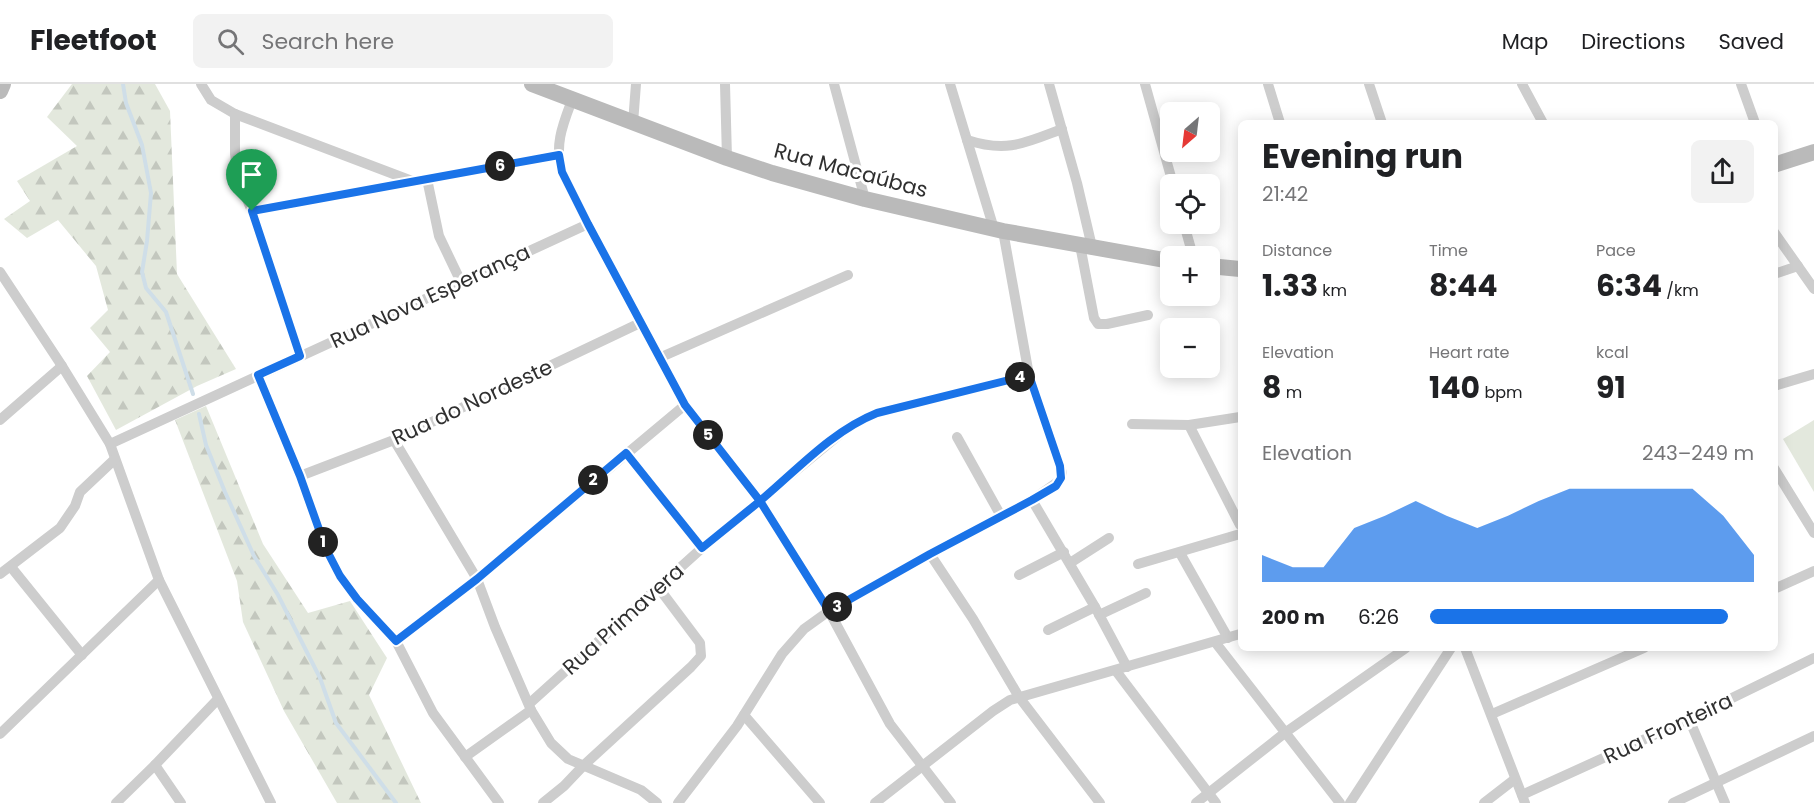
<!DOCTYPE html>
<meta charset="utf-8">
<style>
:root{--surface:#fff;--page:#f2f2f2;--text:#202124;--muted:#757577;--line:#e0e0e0;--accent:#1a73e8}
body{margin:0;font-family:Poppins,sans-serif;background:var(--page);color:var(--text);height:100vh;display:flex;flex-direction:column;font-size:22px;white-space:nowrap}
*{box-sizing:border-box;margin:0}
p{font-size:20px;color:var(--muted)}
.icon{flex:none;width:33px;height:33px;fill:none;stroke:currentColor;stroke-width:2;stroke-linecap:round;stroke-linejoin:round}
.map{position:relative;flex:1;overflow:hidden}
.sheet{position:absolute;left:1238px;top:36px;width:540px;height:531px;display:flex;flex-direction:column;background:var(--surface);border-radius:9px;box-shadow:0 3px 15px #0003}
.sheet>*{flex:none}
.needle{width:39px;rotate:208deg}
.buttons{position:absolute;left:1160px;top:18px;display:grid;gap:12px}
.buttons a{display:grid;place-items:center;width:60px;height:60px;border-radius:9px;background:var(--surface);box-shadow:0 3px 15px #0003;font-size:30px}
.pin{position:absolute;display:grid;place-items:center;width:51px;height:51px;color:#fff;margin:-62px -26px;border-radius:50% 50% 50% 0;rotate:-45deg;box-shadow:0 0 6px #0007}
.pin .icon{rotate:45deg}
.km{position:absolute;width:30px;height:30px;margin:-15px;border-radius:50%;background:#222;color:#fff;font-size:16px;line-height:30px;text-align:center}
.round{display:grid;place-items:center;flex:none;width:63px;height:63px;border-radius:9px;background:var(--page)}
.overview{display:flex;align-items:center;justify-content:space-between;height:102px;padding:0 24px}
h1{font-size:33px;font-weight:700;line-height:45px}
.stats{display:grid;grid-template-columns:repeat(3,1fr);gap:9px;height:102px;padding:6px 24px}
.stats div{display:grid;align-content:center}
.stats b{font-size:30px;font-weight:700}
.stats small{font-size:16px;font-weight:400}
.stats p{font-size:16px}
.chart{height:168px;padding:12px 24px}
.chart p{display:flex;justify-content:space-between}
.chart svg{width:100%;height:108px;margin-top:6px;fill:var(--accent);opacity:.7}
ul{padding:0 24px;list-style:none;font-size:20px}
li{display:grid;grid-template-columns:96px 72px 1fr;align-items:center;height:45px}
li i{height:15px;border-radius:8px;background:var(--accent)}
header{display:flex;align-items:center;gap:36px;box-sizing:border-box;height:84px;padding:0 30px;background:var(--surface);border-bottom:2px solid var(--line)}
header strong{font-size:28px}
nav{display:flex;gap:33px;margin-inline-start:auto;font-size:21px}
.search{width:420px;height:54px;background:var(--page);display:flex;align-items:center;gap:15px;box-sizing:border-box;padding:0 21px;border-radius:9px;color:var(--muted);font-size:22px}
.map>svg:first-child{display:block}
.grass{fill:#e3e8dd}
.forest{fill:url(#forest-firs)}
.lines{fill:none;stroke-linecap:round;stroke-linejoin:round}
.stream{stroke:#cfdee8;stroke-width:4}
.street{stroke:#cdcdcd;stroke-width:10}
.secondary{stroke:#bababa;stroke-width:16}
.route-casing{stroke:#fff;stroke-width:12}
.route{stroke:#1a73e8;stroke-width:8}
.labels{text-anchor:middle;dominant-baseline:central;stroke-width:6;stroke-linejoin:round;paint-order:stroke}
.street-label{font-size:21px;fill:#303030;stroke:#fff}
</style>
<header>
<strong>Fleetfoot</strong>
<div class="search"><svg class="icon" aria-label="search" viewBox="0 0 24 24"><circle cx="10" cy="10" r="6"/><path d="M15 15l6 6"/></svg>Search here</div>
<nav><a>Map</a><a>Directions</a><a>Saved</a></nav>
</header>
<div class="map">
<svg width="1814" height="719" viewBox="0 0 1814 719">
<defs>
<pattern id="forest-firs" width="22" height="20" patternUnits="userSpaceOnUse" patternTransform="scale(1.5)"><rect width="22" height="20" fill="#e3e8dd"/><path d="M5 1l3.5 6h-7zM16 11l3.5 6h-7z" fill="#c3c7be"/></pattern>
</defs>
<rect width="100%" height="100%" fill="#fff"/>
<path class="grass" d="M1814 336V408L1783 355Z"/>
<g class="forest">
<path d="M72 0H155L170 27 177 190 236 285 197 302 116 346 87 292 110 268 90 244 108 226 96 182 58 136 27 154 4 135 30 117 17 97 77 62 47 33Z"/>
<path d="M206 322 263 460 308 529 350 517 387 574 369 611 421 719H337L284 627 243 538 237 497 175 336Z"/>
</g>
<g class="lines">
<g class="stream">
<path d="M123 0 126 19 142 61 151 109 147 157 142 188 146 204 166 228 193 310"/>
<path d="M199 330 206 361 225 408 254 472 278 511 320 594 336 639 396 719"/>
</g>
<g class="street">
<path d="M201 0 211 16 235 30 412 97"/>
<path d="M725 0 727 74"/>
<path d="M834 0 865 115"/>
<path d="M950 0 994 145"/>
<path d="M1049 0 1077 99 1092 163"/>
<path d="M1145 0 1173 100"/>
<path d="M1268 0 1280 39"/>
<path d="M1369 0 1382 39"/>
<path d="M1522 0 1543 39"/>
<path d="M1741 0 1755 39"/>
<path d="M572 16C563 40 554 61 562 88L588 140 685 321 760 417 829 527 890 640 951 719"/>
<path d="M235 30V70L238 94 252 127 300 272"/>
<path d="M633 39 636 0"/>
<path d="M967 56C1007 69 1025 59 1062 45"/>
<path d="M427 95 439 152 461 198"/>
<path d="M252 127 559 71"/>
<path d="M1184 140 1193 172"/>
<path d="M1774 148 1814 205"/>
<path d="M1080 161 1094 234 1098 240H1107L1148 231"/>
<path d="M0 188 62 282 110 360 159 496 271 719"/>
<path d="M1774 190 1798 182"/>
<path d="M659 274 848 191"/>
<path d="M258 291 300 392 326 465 340 492 357 515 396 557 433 629 499 719"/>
<path d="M1774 302 1814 290"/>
<path d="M0 336 62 282"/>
<path d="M1132 340 1189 341 1240 333"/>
<path d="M1189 341 1240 441"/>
<path d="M957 353 1001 432"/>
<path d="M394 356 477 495 495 543 531 626 551 659 568 675 641 706 657 719"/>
<path d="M110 360 588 140"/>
<path d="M626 369 702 464"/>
<path d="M1774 384 1814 449"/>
<path d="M300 392 394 356 640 239"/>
<path d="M1032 416 1095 523 1127 583"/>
<path d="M1180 469 1228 554"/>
<path d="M930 470 973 535 1019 613 1100 719"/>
<path d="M1070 479 1109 454"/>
<path d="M1138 480 1240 450"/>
<path d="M11 483 82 571"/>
<path d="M0 490 60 444 75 422 80 408 115 375"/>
<path d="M1019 491 1064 468"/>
<path d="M1774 505 1814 487"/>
<path d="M1099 531 1146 509"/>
<path d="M1048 546 1095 523"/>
<path d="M396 557 477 495 685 321"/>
<path d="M1215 558 1340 719"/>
<path d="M1465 564 1525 719"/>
<path d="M1116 587 1216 719"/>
<path d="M530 619 702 464 850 342 877 329 1029 291"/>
<path d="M1492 630 1644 564"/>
<path d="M744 631 820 719"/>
<path d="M1689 635 1725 719"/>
<path d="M0 650 159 496"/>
<path d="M465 673 531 626"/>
<path d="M155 681 181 719"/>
<path d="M1522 711 1689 635 1814 574"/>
<path d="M116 719 155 681 218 615"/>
<path d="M543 719 564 702 583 682 691 583 701 572 700 559 658 503"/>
<path d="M678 719 737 642 782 570 804 545 829 527 930 470 1032 416 1059 397 1062 389 1060 382 1029 291 1003 147"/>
<path d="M875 719 993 627 1010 616 1240 550"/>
<path d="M1196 719 1286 648 1406 564"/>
<path d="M1350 719 1451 564"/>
<path d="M1484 719 1515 695"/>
<path d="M1673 719 1814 652"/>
</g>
<g class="secondary">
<path d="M532 0 727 74 772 89 865 115 1003 147 1170 177"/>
<path d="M0 7 3 0"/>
<path d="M1774 81 1814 68"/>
<path d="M1209 182 1240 185"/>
</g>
</g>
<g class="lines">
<defs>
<path id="route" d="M252 127 300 272 258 291 300 392 326 465 340 492 357 515 396 557 477 495 626 369 702 464 760 417 829 527 930 470 1032 416 1056 402 1061 394 1060 382 1029 291 877 329C832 347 797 386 760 417L685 321 588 140 562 88 559 71 252 127"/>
</defs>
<use href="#route" class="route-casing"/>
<use href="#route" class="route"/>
</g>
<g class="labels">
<g class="street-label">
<text transform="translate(851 86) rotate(15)">Rua Macaúbas</text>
<text transform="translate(430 212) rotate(-25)">Rua Nova Esperança</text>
<text transform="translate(472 318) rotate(-25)">Rua do Nordeste</text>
<text transform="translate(623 535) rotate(-42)">Rua Primavera</text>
<text transform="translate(1668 644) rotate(-25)">Rua Fronteira</text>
</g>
</g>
</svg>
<div class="buttons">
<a><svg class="needle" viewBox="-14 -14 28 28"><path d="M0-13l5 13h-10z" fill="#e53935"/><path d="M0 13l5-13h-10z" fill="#757577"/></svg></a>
<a><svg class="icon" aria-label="locate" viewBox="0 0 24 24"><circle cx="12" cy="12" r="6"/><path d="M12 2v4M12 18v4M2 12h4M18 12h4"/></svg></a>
<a>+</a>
<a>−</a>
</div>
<div class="pin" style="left:252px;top:127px;background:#1e9e55"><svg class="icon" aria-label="arrive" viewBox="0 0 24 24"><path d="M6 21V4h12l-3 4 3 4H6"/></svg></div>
<b class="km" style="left:323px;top:458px">1</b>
<b class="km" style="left:593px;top:396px">2</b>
<b class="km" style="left:837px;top:523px">3</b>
<b class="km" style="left:1020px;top:293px">4</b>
<b class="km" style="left:708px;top:351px">5</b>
<b class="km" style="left:500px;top:82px">6</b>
<section class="sheet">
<div class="overview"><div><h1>Evening run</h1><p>21:42</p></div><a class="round"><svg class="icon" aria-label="share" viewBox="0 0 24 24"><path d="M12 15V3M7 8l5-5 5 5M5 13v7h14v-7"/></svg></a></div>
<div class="stats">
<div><p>Distance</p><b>1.33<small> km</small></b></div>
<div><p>Time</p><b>8:44</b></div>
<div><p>Pace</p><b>6:34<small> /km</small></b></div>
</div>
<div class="stats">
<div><p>Elevation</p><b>8<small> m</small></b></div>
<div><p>Heart rate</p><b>140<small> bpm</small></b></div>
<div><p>kcal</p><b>91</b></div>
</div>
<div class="chart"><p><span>Elevation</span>243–249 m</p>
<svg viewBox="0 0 160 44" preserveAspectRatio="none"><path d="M0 44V33L10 38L20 38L30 22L40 17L50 11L60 17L70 22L80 17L90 11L100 6L110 6L120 6L130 6L140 6L150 17L160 33V44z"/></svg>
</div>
<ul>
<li><b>200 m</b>6:26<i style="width:92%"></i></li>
</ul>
</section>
</div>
